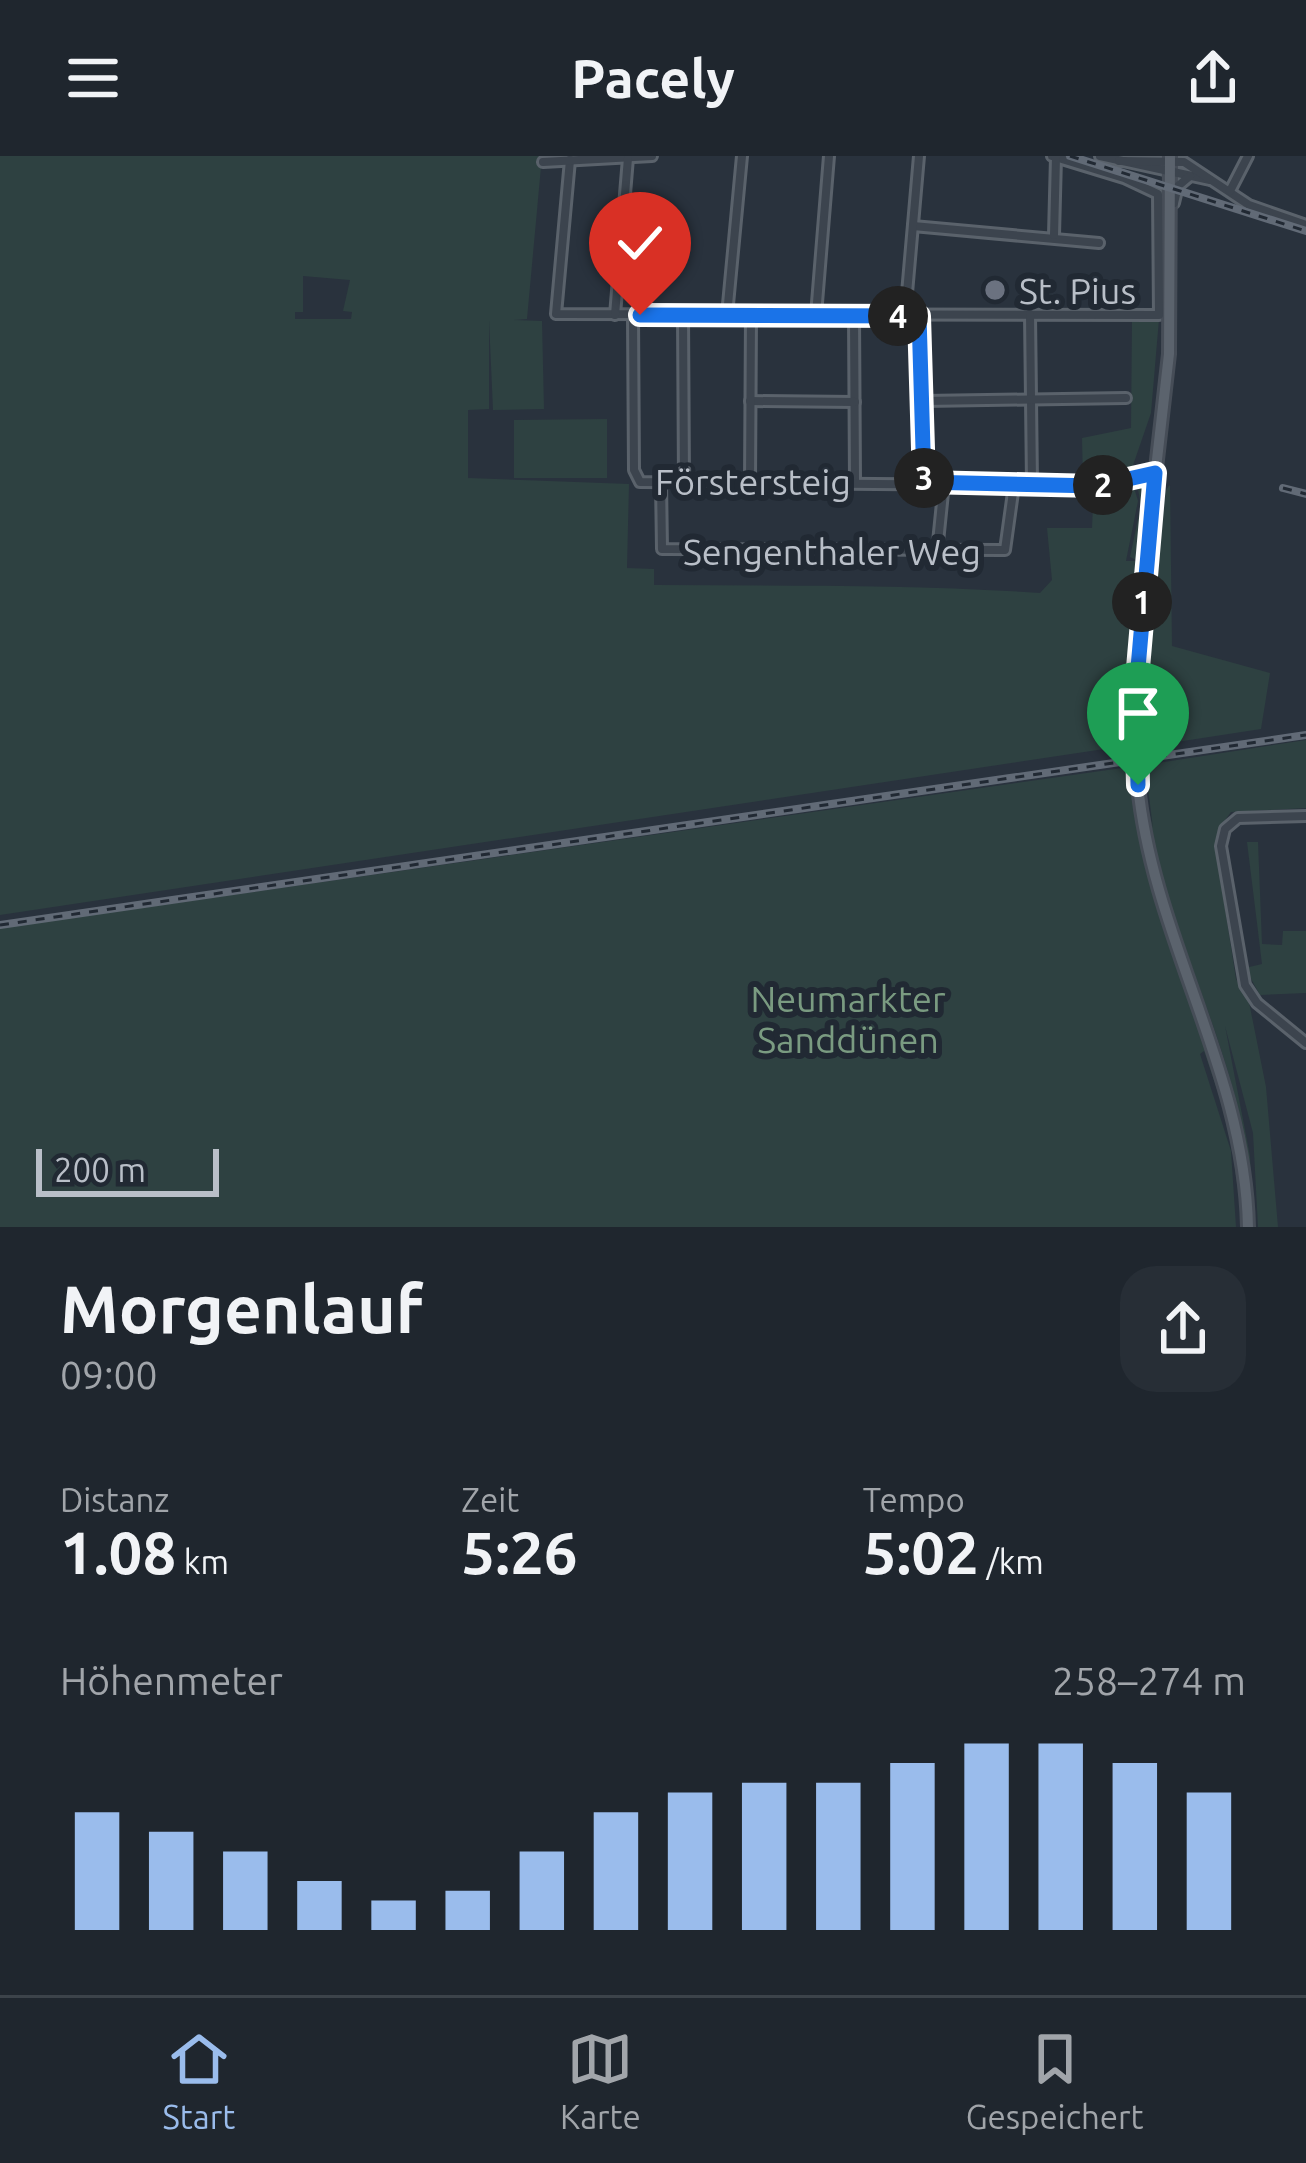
<!DOCTYPE html>
<html lang="de">
<meta charset="utf-8">
<style>
:root{--surface:#1f262e;--page:#272e36;--text:#f1f3f6;--muted:#a1a5aa;--line:#3c434a;--accent:#9abcec}
body{margin:0;font-family:Ubuntu,sans-serif;background:var(--page);color:var(--text);height:100vh;display:flex;flex-direction:column;font-size:45px;white-space:nowrap}
*{box-sizing:border-box;margin:0}
p{font-size:39px;color:var(--muted)}
.icon{flex:none;width:66px;height:66px;fill:none;stroke:currentColor;stroke-width:2;stroke-linecap:round;stroke-linejoin:round}
.map{position:relative;height:1071px;overflow:hidden}
.panel{display:flex;flex-direction:column;background:var(--surface);flex:1}
.panel>*{flex:none}
.scale{position:absolute;left:36px;bottom:30px;width:183px;box-sizing:border-box;padding-left:12px;border:6px solid #b9bfc8;border-top:0;font-size:33px;line-height:42px;white-space:nowrap;color:#b9bfc8;-webkit-text-stroke:9px #212933;paint-order:stroke}
.pin{position:absolute;display:grid;place-items:center;width:102px;height:102px;color:#fff;margin:-123px -51px;border-radius:50% 50% 50% 0;rotate:-45deg;box-shadow:0 0 12px #0007}
.pin .icon{rotate:45deg}
.km{position:absolute;width:60px;height:60px;margin:-30px;border-radius:50%;background:#222;color:#fff;font-size:33px;line-height:60px;text-align:center}
.round{display:grid;place-items:center;flex:none;width:126px;height:126px;border-radius:36px;background:var(--page)}
.summary{display:flex;align-items:center;justify-content:space-between;height:204px;padding:0 60px}
h1{font-size:66px;font-weight:600;line-height:90px}
.metrics{display:grid;grid-template-columns:repeat(3,1fr);gap:18px;height:204px;padding:12px 60px}
.metrics div{display:grid;align-content:center}
.metrics b{font-size:60px;font-weight:600}
.metrics small{font-size:33px;font-weight:400}
.metrics p{font-size:33px}
.chart{height:336px;padding:24px 60px}
.chart p{display:flex;justify-content:space-between}
.chart svg{width:100%;height:216px;margin-top:12px;stroke:var(--accent);stroke-width:6}
header{display:flex;justify-content:space-between;align-items:center;height:156px;padding:0 60px;background:var(--surface);font-size:54px;font-weight:600}
.tab-bar{display:flex;justify-content:space-around;align-items:center;height:168px;border-top:3px solid var(--line);background:var(--surface);font-size:33px;color:var(--muted)}
.tab-bar a{display:grid;justify-items:center;gap:6px}
.tab-bar .on{color:var(--accent)}
.map>svg:first-child{display:block}
.green{fill:#2e4141;fill-rule:evenodd}
.lines{fill:none;stroke-linecap:round;stroke-linejoin:round}
.minor-casing{stroke:#5a626b;stroke-width:14}
.major-casing{stroke:#464d57;stroke-width:16}
.minor{stroke:#3c444e;stroke-width:8}
.major{stroke:#5b636d;stroke-width:10}
.rail-casing{stroke:#616a76;stroke-width:8}
.rail{stroke:#212933;stroke-width:3;stroke-dasharray:9;stroke-linecap:butt}
.major-bridge-casing{stroke:#464d57;stroke-width:16;stroke-linecap:butt}
.major-bridge{stroke:#5b636d;stroke-width:10}
.route-casing{stroke:#fff;stroke-width:24}
.route{stroke:#1a73e8;stroke-width:15}
.worship-dot{fill:#6b7280;stroke:#212933;stroke-width:4.5}
.labels{text-anchor:middle;dominant-baseline:central;stroke-width:12;stroke-linejoin:round;paint-order:stroke}
.poi-label{font-size:36px;fill:#b9bfc8;stroke:#212933;text-anchor:start}
.street-label{font-size:36px;fill:#b9bfc8;stroke:#212933}
.park-label{font-size:36px;fill:#7a9b81;stroke:#212933}
</style>
<header><svg class="icon" aria-label="menu" viewBox="0 0 24 24"><path d="M4 6h16M4 12h16M4 18h16"/></svg>Pacely<svg class="icon" aria-label="share" viewBox="0 0 24 24"><path d="M12 15V3M7 8l5-5 5 5M5 13v7h14v-7"/></svg></header>
<div class="map">
<svg width="1306" height="1071" viewBox="0 0 1306 1071">
<rect width="100%" height="100%" fill="#29323d"/>
<g class="green">
<path d="M0 0H542L527 163 514 164 542 165 544 253 493 254 489 164V253L468 254V322L629 328 627 412 654 413V429C783 430 910 428 1040 437L1052 424 1047 372H1092L1094 327 1083 326 1082 282 1131 272 1132 163H1159L1151 257 1130 318 1138 345 1126 405H1138L1130 401 1141 349 1136 323 1147 331 1131 589 0 759ZM303 120 350 124 343 155 352 156 351 163H295V156H303Z"/>
<path d="M607 263V322H514V264Z"/>
<path d="M1170 329 1172 490 1270 517 1261 573 1144 591C1145 541 1142 356 1170 329Z"/>
<path d="M1306 584V652L1231 656 1219 672 1217 701 1236 823 1249 846 1266 931 1278 1071H1258L1253 977 1225 870 1250 1000 1253 1071C1250 1024 1246 978 1233 933 1204 829 1156 737 1143 629L1153 672 1145 609Z"/>
<path d="M1129 611C1139 650 1141 695 1153 736 1189 854 1237 943 1243 1071L1229 969 1204 895 1200 898 1231 995 1236 1071H0V772Z"/>
<path d="M1247 686H1258L1262 788 1282 789 1283 775H1306V837L1260 839 1245 812 1262 808Z"/>
</g>
<g class="lines">
<defs>
<g id="minor">
<path d="M1100 0 1210 24"/>
<path d="M570 4 556 158 1159 159 1158 38 1124 22 1052 0"/>
<path d="M1119 5 1184 6 1249 49 1306 69"/>
<path d="M543 6 652 0"/>
<path d="M1230 35 1248 0"/>
<path d="M1174 47 1178 30 1190 20"/>
<path d="M913 70 1099 87"/>
<path d="M1054 79 1056 1"/>
<path d="M1030 158 1032 328"/>
<path d="M615 159 628 2"/>
<path d="M683 159 684 325"/>
<path d="M727 159 742 0"/>
<path d="M816 159 829 0"/>
<path d="M854 160 855 325"/>
<path d="M905 160 919 0"/>
<path d="M919 160 924 326"/>
<path d="M633 162 634 314 640 326 1097 330 1155 317"/>
<path d="M750 245 855 246"/>
<path d="M924 245 1126 242"/>
<path d="M750 325 751 160"/>
<path d="M661 326 662 393 1005 394 1014 329"/>
<path d="M937 396 944 327"/>
<path d="M1306 660 1238 662 1225 673 1221 690 1245 829 1257 847 1306 887"/>
</g>
<g id="major">
<path d="M1135 574 1144 418 1169 198 1170 0"/>
<path d="M1138 629C1153 783 1245 915 1248 1071"/>
</g>
</defs>
<use href="#minor" class="minor-casing"/>
<use href="#major" class="major-casing"/>
<use href="#minor" class="minor"/>
<use href="#major" class="major"/>
<defs>
<g id="rail">
<path d="M1070 0 1306 75"/>
<path d="M1283 332 1306 338"/>
<path d="M0 769 1306 579"/>
</g>
</defs>
<use href="#rail" class="rail-casing"/>
<use href="#rail" class="rail"/>
<defs>
<path id="major-bridge" d="M1135 574 1138 629"/>
</defs>
<use href="#major-bridge" class="major-bridge-casing"/>
<use href="#major-bridge" class="major-bridge"/>
</g>
<g class="lines">
<defs>
<path id="route" d="M640 159 919 160 924 326 1097 330 1155 317 1136 535 1138 629"/>
</defs>
<use href="#route" class="route-casing"/>
<use href="#route" class="route"/>
</g>
<circle class="worship-dot" cx="995" cy="134" r="12"/>
<g class="labels">
<g class="poi-label">
<text x="1019" y="134">St. Pius</text>
</g>
<g class="street-label">
<text x="753" y="325">Förstersteig</text>
<text x="832" y="395">Sengenthaler Weg</text>
</g>
<g class="park-label">
<text x="848" y="842">Neumarkter<tspan x="848" dy="41">Sanddünen</tspan></text>
</g>
</g>
</svg>
<div class="scale">200 m</div>
<div class="pin" style="left:1138px;top:629px;background:#1e9e55"><svg class="icon" aria-label="arrive" viewBox="0 0 24 24"><path d="M6 21V4h12l-3 4 3 4H6"/></svg></div>
<div class="pin" style="left:640px;top:159px;background:#d93025"><svg class="icon" aria-label="check" viewBox="0 0 24 24"><path d="M5 12l5 5 9-10"/></svg></div>
<b class="km" style="left:1142px;top:446px">1</b>
<b class="km" style="left:1103px;top:329px">2</b>
<b class="km" style="left:924px;top:322px">3</b>
<b class="km" style="left:898px;top:160px">4</b>
</div>
<section class="panel">
<div class="summary"><div><h1>Morgenlauf</h1><p>09:00</p></div><a class="round"><svg class="icon" aria-label="share" viewBox="0 0 24 24"><path d="M12 15V3M7 8l5-5 5 5M5 13v7h14v-7"/></svg></a></div>
<div class="metrics">
<div><p>Distanz</p><b>1.08<small> km</small></b></div>
<div><p>Zeit</p><b>5:26</b></div>
<div><p>Tempo</p><b>5:02<small> /km</small></b></div>
</div>
<div class="chart"><p><span>Höhenmeter</span>258–274 m</p>
<svg viewBox="0 0 160 44" preserveAspectRatio="none"><path d="M5 44V20M15 44V24M25 44V28M35 44V34M45 44V38M55 44V36M65 44V28M75 44V20M85 44V16M95 44V14M105 44V14M115 44V10M125 44V6M135 44V6M145 44V10M155 44V16"/></svg>
</div>
</section>
<nav class="tab-bar">
<a class="on"><svg class="icon" aria-label="home" viewBox="0 0 24 24"><path d="M3 11l9-7 9 7M6 9v11h12V9"/></svg>Start</a>
<a><svg class="icon" aria-label="map" viewBox="0 0 24 24"><path d="M3 6l6-2 6 2 6-2v14l-6 2-6-2-6 2zM9 4v14M15 6v14"/></svg>Karte</a>
<a><svg class="icon" aria-label="saved" viewBox="0 0 24 24"><path d="M7 4h10v16l-5-4-5 4z"/></svg>Gespeichert</a>
</nav>
